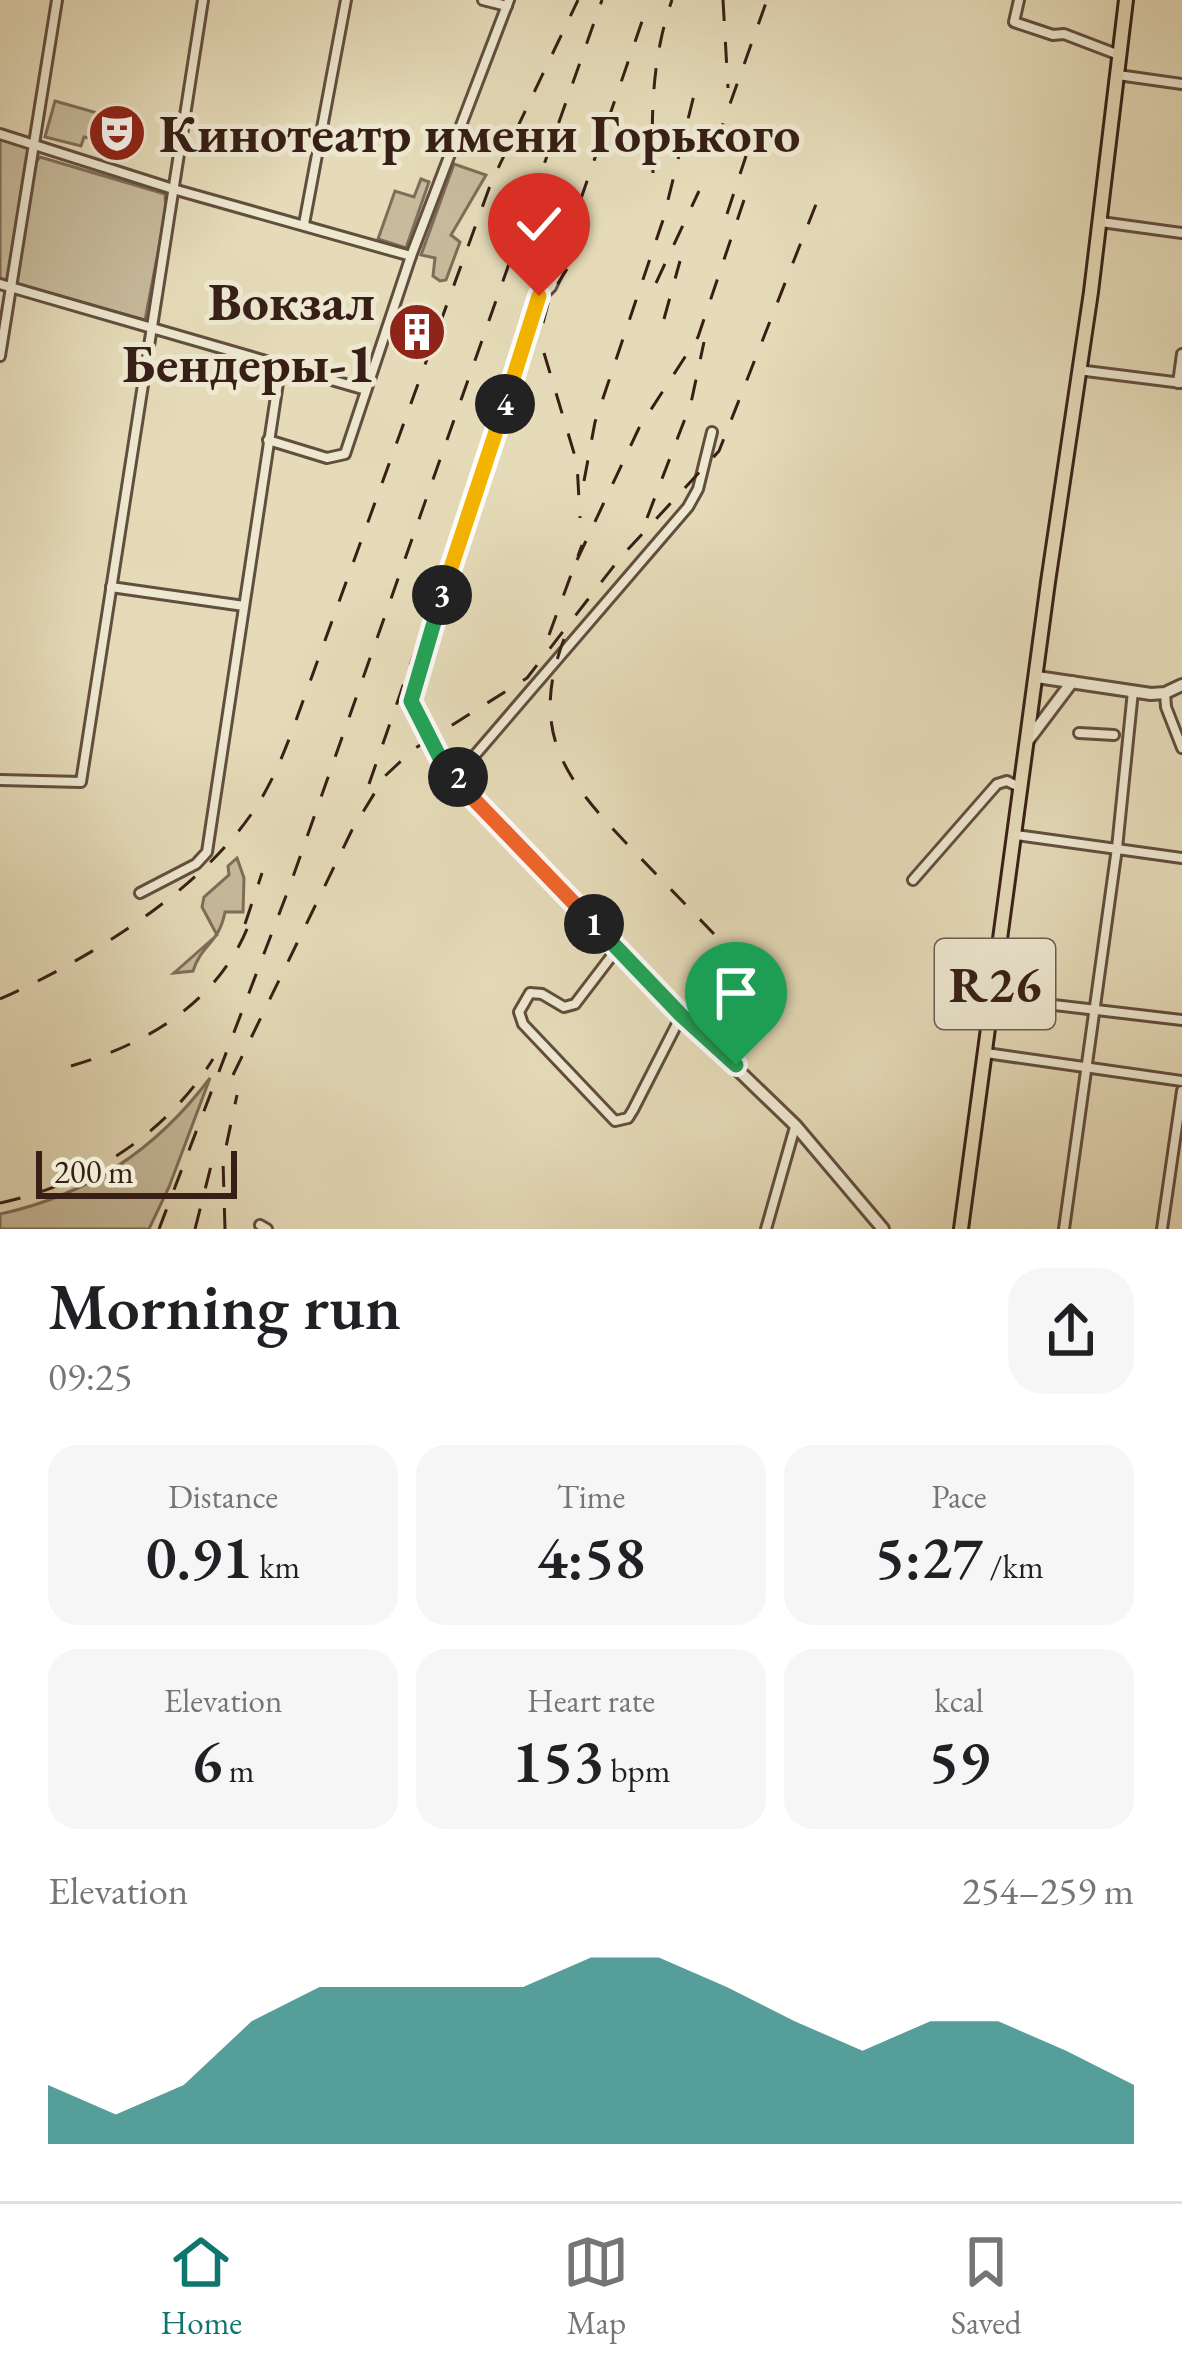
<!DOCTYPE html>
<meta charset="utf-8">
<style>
:root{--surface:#fff;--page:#f6f6f6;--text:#202124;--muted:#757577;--line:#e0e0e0;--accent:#0f766e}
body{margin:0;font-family:"EB Garamond",serif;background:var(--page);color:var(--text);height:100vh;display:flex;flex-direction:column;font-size:45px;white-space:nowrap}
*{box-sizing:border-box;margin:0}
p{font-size:39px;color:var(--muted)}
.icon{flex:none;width:66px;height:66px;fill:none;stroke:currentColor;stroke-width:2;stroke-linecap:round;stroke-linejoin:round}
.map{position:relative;height:1229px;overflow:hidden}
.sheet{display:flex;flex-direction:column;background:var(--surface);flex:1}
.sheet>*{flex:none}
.scale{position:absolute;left:36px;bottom:30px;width:201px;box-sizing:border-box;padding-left:12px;border:6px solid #371f16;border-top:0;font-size:33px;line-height:42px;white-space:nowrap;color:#371f16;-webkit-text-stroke:9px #eee8d1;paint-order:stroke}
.pin{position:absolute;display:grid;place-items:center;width:102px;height:102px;color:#fff;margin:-123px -51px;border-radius:50% 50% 50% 0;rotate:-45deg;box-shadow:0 0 12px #0007}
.pin .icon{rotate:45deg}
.km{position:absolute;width:60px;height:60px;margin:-30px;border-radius:50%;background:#222;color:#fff;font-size:33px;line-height:60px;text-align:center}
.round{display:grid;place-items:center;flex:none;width:126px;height:126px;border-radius:36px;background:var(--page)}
.overview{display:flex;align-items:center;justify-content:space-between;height:204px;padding:0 48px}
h1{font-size:66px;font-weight:600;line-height:90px}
.stats{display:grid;grid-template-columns:repeat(3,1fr);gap:18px;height:204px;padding:12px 48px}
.stats div{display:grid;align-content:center;border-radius:30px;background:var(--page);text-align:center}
.stats b{font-size:60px;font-weight:600}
.stats small{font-size:33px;font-weight:400}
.stats p{font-size:33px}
.chart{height:336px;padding:24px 48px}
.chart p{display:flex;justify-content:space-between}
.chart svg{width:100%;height:216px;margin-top:12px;fill:var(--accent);opacity:.7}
.menu{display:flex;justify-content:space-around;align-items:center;height:168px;border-top:3px solid var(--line);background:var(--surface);font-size:33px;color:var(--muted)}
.menu a{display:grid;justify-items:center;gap:6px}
.menu .on{color:var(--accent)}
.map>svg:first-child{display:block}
.green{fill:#c7bb9c;stroke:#7f6d59;stroke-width:3}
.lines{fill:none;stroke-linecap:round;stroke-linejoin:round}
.minor-casing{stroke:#624e3e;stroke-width:14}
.tertiary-casing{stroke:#624e3e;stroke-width:16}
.primary-casing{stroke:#371f16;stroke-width:18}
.minor{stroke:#eee8d1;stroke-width:8}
.tertiary{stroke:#eee8d1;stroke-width:10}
.primary{stroke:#e5dbb8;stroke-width:12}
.rail{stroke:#371f16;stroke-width:3;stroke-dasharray:21 21;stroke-linecap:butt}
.split-1-casing{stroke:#fff;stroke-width:24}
.split-2-casing{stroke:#fff;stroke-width:24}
.split-3-casing{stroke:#fff;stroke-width:24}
.split-4-casing{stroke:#fff;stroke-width:24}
.split-5-casing{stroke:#fff;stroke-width:24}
.split-1{stroke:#22a559;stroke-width:15}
.split-2{stroke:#f0652b;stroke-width:15}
.split-3{stroke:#22a559;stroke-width:15}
.split-4{stroke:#f5b400;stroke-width:15}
.split-5{stroke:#f5b400;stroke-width:15}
.labels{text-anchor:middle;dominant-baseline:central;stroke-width:10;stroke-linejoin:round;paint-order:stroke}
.shield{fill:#eee8d1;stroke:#6e5b4e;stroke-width:3}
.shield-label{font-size:51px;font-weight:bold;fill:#371f16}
.poi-label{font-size:54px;font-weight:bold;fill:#371f16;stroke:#eee8d1;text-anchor:start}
</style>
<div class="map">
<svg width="1182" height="1229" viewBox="0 0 1182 1229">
<rect width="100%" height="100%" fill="#e5dbb8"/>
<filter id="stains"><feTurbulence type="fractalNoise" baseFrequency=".00167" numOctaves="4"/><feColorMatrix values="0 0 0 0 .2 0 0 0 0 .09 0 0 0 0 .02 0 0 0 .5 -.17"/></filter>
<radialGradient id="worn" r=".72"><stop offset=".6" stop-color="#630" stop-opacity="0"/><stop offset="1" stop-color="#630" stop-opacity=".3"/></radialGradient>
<g class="green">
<path d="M55 101 101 114 93 139 84 137 81 146 45 137Z"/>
<path d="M0 138 25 145 32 157 12 288 0 284Z"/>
<path d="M40 157 165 194 166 211 145 320 16 284 35 163Z"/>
<path d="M454 164 486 175 451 235 460 242 446 280 440 281 433 276 435 258 421 255Z"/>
<path d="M421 179 429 182 406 248 378 239 395 191 414 197Z"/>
<path d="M237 858 244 878 243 912H225C219 944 202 943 193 971L174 973 217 935 202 907 204 897 229 875 228 866Z"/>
<path d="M210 1078 169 1187 149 1229H0V1214C88 1195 156 1150 210 1078Z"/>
</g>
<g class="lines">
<defs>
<g id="minor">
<path d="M483 0 507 6"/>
<path d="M1019 0 1014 22 1053 35 1064 34 1119 55"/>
<path d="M1118 75 1182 84"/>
<path d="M0 134 173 189 411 256"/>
<path d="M1101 222 1182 233"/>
<path d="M304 224 346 0"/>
<path d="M560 268 551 287 536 302 411 693C412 716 440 761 457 776L688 507 698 489 712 432"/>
<path d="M0 284 366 390"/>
<path d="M0 356 57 0"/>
<path d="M1078 370 1182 383"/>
<path d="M1178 383 1182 354"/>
<path d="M268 440 327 458 345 454 411 256 509 0"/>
<path d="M111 587 244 606"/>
<path d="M1165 693 1166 707 1182 748"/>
<path d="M1079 733 1114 735"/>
<path d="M0 780 81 782 203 0"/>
<path d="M1016 835 1182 858"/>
<path d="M913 880 997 784 1007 781 1021 788"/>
<path d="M140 893 196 864 207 852 281 363"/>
<path d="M617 949 575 1004 564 1007 542 994 530 993 519 1012 523 1024 615 1121 628 1118 633 1110 681 1016"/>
<path d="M994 998 1182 1020"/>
<path d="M986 1053 1182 1081"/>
<path d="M260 1225 267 1229"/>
<path d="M766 1229 795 1127"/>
<path d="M1064 1229 1117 848 1133 691"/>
<path d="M1162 1229 1182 1091"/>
</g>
<g id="tertiary">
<path d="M1037 677 1151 694 1165 693 1182 685"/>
<path d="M1029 739 1072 682"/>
<path d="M457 776 466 791 681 1015 795 1125 883 1229"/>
</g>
<path id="primary" d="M961 1229 1048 582 1091 292 1126 0"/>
</defs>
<use href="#minor" class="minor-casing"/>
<use href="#tertiary" class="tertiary-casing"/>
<use href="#primary" class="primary-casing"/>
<use href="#minor" class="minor"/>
<use href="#tertiary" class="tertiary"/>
<use href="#primary" class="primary"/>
<g class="rail">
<path d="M723 0 728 88"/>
<path d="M716 143 767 0"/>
<path d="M653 173C651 113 652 57 672 0"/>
<path d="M727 214 746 156"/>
<path d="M548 278 576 213 648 4"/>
<path d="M656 283 699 191"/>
<path d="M664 319 680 261"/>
<path d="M543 323 550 296 567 269"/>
<path d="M544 353 577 463 580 518"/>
<path d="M584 481 595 422 663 220 696 87"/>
<path d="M647 518 691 403 704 342"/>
<path d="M577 560 639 428 698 337 744 200"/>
<path d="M549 635 582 545"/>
<path d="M564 639C528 734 567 781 629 846 657 875 685 904 714 934"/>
<path d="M369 784 477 472"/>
<path d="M245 924 262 873"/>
<path d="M0 999C87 960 194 895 250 816 268 791 280 763 291 734L491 183 578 0"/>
<path d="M71 1066C154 1042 227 996 254 910"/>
<path d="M233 1075 352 830 385 776 414 749 527 678 620 558 719 451 822 189"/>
<path d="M0 1203C87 1184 165 1136 213 1059"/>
<path d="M159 1229 289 888 602 0"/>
<path d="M195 1229 211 1166"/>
<path d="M225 1229 223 1161 237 1095"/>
</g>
</g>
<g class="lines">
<defs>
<path id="split-1" d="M594 924 681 1015 736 1065"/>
<path id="split-2" d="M458 777 466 791 594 924"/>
<path id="split-3" d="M442 595 411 701 440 758 458 777"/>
<path id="split-4" d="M442 595 505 404"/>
<path id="split-5" d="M505 404 539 296"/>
</defs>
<use href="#split-1" class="split-1-casing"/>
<use href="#split-2" class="split-2-casing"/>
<use href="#split-3" class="split-3-casing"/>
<use href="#split-4" class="split-4-casing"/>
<use href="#split-5" class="split-5-casing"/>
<use href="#split-1" class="split-1"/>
<use href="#split-2" class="split-2"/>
<use href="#split-3" class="split-3"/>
<use href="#split-4" class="split-4"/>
<use href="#split-5" class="split-5"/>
</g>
<defs>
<symbol id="theatre-disc" viewBox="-11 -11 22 22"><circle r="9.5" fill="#8f2418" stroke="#eee8d1"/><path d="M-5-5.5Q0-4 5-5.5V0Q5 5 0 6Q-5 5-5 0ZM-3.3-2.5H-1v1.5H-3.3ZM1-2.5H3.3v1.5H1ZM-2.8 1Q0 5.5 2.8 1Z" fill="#fff"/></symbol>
<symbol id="building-disc" viewBox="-11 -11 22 22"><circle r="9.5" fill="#8f2418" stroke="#eee8d1"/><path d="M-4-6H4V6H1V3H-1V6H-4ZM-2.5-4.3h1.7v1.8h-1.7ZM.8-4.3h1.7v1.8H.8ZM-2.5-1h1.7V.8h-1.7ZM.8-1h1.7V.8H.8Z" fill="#fff"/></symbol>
</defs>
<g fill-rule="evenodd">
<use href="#theatre-disc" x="84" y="100" width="66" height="66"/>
<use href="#building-disc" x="384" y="299" width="66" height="66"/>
</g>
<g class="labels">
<rect class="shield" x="935" y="939" width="120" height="90" rx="9"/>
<g class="shield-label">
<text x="995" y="984">R26</text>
</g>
<g class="poi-label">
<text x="159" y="133">Кинотеатр имени Горького</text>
<text x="375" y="301" text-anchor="end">Вокзал<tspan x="375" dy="62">Бендеры-1</tspan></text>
</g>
</g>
<rect width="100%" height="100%" filter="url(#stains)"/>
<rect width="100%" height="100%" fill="url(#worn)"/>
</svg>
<div class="scale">200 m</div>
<div class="pin" style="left:736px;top:1065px;background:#1e9e55"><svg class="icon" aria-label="arrive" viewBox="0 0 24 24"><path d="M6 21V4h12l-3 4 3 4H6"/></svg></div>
<div class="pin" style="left:539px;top:296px;background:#d93025"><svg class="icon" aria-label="check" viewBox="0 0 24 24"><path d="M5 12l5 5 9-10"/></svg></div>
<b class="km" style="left:594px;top:924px">1</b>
<b class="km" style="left:458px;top:777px">2</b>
<b class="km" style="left:442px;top:595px">3</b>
<b class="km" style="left:505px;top:404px">4</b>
</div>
<section class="sheet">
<div class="overview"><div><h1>Morning run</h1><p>09:25</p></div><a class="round"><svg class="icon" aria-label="share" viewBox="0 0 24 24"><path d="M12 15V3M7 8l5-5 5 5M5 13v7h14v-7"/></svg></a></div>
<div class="stats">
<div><p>Distance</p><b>0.91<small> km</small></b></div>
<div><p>Time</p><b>4:58</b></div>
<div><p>Pace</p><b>5:27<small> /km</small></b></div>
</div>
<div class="stats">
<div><p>Elevation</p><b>6<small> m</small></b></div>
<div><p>Heart rate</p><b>153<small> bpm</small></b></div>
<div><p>kcal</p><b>59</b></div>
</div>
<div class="chart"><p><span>Elevation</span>254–259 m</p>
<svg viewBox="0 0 160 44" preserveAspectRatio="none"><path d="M0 44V32L10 38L20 32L30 19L40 12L50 12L60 12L70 12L80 6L90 6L100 12L110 19L120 25L130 19L140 19L150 25L160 32V44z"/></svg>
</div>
</section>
<nav class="menu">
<a class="on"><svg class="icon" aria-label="home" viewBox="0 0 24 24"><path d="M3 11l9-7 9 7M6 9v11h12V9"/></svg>Home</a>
<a><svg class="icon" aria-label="map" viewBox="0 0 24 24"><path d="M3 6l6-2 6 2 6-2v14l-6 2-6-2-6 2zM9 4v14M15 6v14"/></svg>Map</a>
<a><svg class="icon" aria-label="saved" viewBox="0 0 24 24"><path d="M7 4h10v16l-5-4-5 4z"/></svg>Saved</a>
</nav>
